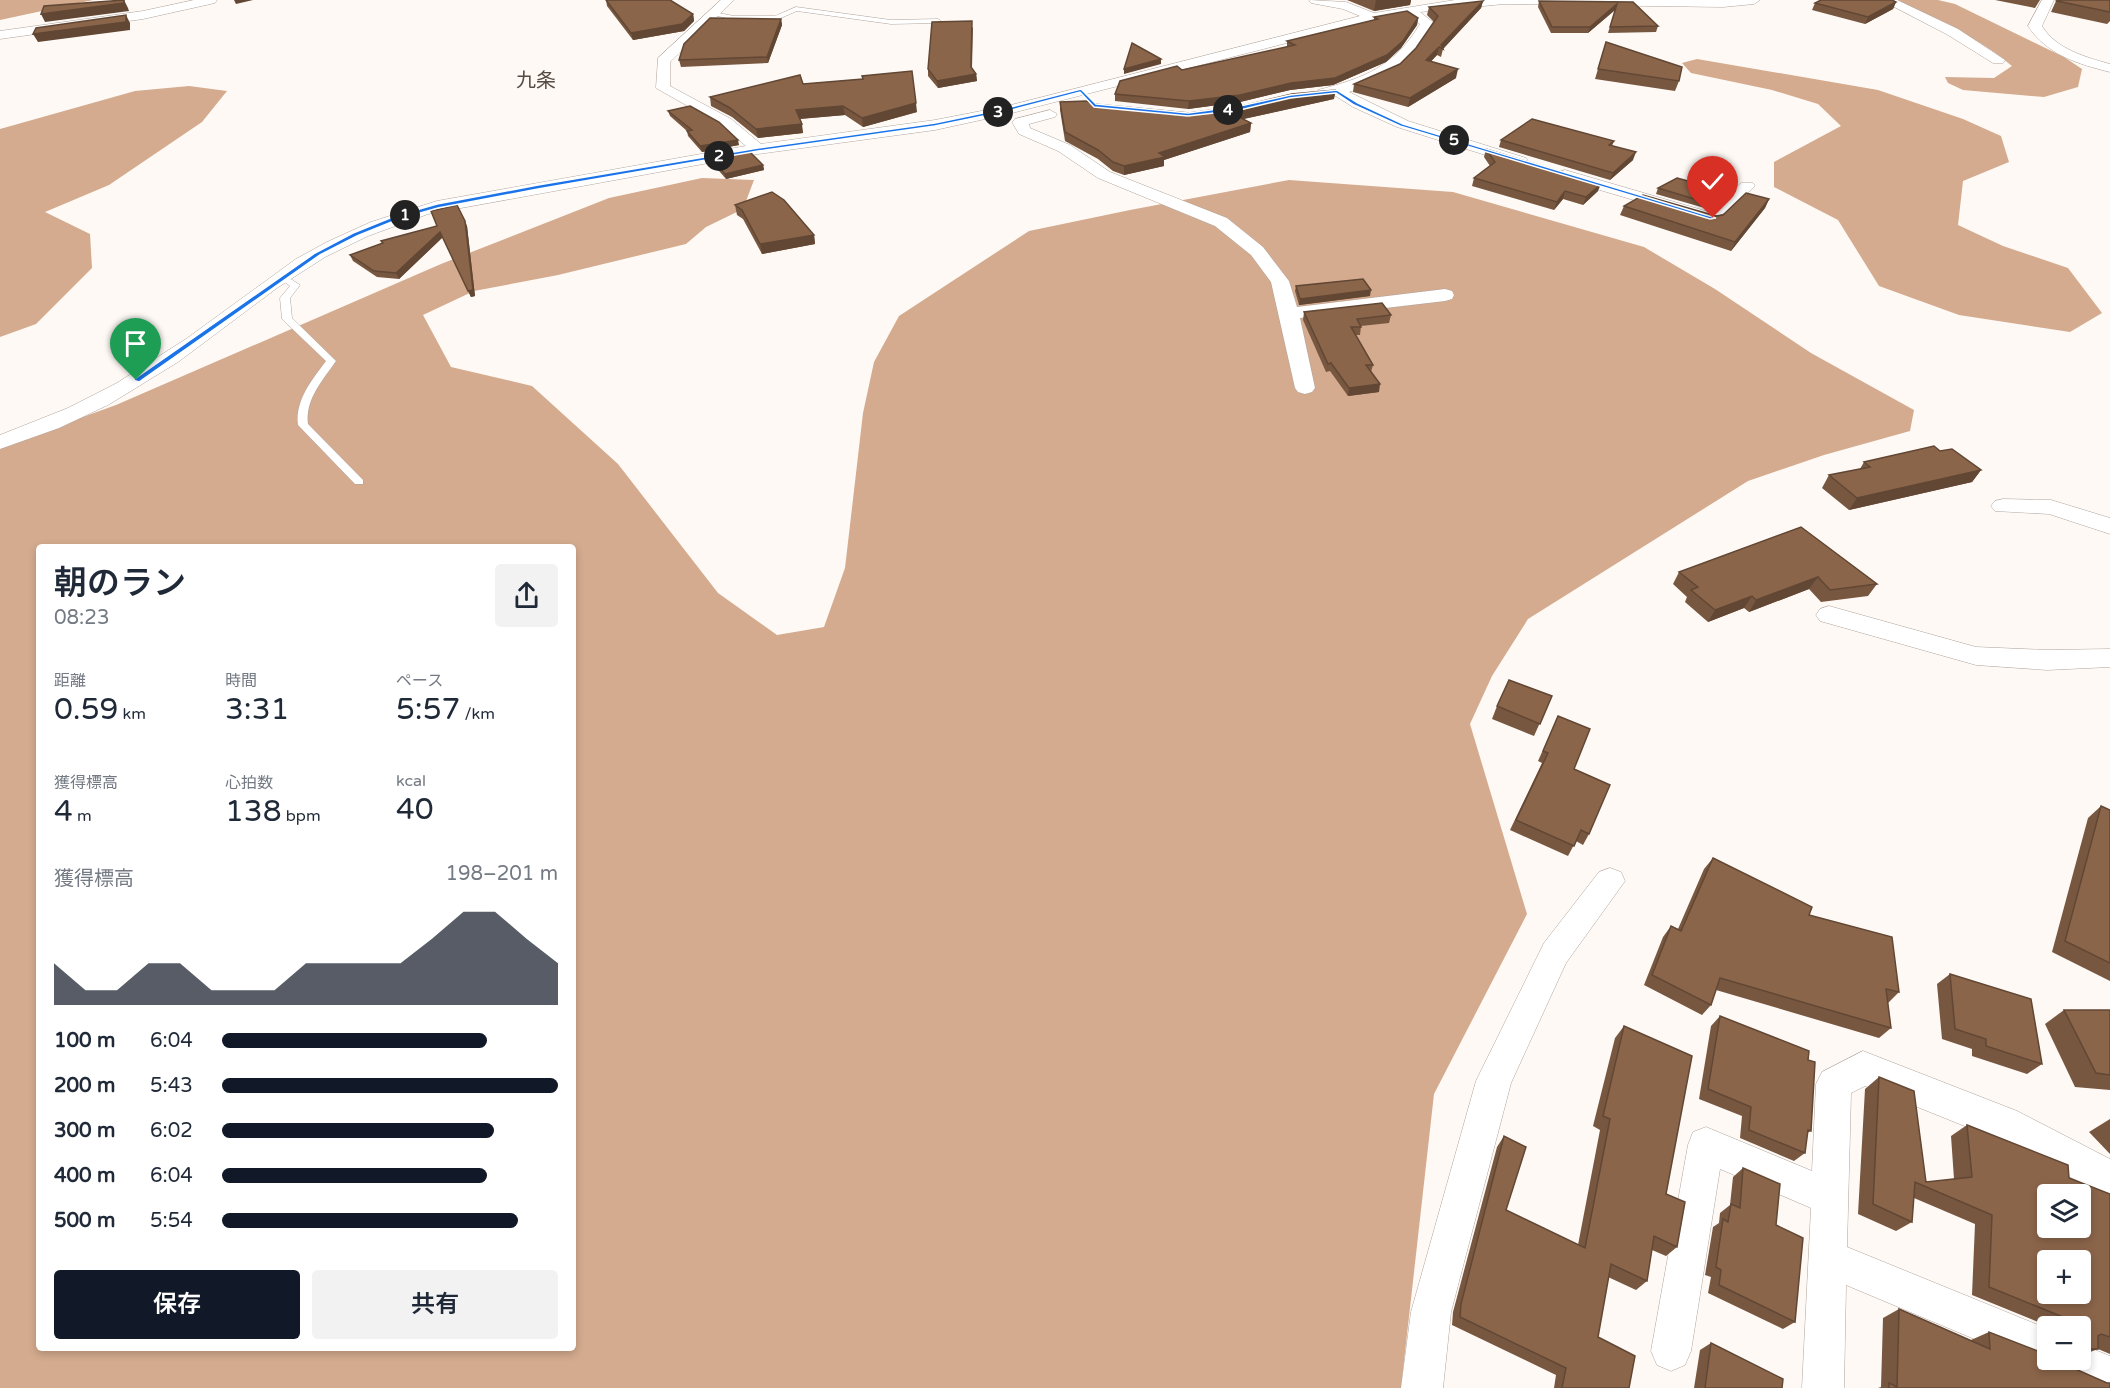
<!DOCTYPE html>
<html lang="ja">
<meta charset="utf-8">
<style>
:root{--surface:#fff;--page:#f2f2f3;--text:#1f2937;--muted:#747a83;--accent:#111827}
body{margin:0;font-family:"Varela Round","Noto Sans JP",sans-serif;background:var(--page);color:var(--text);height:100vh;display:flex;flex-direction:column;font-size:22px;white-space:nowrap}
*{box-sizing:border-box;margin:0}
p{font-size:20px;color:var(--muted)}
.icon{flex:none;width:33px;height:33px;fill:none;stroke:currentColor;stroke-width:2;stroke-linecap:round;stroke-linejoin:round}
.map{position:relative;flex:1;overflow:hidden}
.panel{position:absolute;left:36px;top:544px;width:540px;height:807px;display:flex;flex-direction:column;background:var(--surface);border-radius:6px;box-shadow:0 3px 9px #0003}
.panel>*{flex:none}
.controls{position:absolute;left:2037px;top:1184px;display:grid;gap:12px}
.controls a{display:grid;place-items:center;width:54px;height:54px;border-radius:6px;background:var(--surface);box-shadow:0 3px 9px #0003;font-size:30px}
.pin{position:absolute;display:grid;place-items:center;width:51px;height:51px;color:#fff;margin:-62px -26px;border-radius:50% 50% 50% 0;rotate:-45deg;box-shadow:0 0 6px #0007}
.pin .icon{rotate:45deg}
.km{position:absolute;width:30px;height:30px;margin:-15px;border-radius:50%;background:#222;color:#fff;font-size:16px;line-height:30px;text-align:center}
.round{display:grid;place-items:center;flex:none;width:63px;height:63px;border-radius:6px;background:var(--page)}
.headline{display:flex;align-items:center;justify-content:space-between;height:102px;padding:0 18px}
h1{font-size:33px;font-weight:600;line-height:45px}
.figures{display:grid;grid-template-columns:repeat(3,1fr);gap:9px;height:102px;padding:6px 18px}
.figures div{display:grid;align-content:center}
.figures b{font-size:30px;font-weight:600}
.figures small{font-size:16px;font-weight:400}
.figures p{font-size:16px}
.chart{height:168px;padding:12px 18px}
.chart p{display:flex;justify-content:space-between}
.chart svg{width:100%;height:108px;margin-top:6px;fill:var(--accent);opacity:.7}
.action{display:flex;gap:12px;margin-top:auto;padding:12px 18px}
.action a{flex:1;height:69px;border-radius:6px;background:var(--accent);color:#fff;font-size:24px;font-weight:600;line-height:69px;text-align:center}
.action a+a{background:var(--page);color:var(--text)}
ul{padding:0 18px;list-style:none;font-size:20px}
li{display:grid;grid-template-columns:96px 72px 1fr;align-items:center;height:45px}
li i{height:15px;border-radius:8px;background:var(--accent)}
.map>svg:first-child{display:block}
.forest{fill:#d4ab8e;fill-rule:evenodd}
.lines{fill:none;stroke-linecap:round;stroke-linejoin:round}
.service-casing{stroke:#b0a49c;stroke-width:1}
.minor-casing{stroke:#b0a49c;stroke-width:1}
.service{fill:#fff;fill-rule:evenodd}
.minor{fill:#fff;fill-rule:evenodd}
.wall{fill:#785740}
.shaded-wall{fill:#614734}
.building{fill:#8b654a;stroke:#614734;stroke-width:1.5;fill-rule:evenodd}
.route{fill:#1a73e8;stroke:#fff;stroke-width:1.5}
.labels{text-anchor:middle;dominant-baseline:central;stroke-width:6;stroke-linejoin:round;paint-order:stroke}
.far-quarter-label{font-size:20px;fill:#564c45;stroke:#fef9f5}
</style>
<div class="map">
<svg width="2110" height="1388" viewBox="0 0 2110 1388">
<rect width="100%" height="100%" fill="#fef9f5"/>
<g class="forest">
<path d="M0 0H93L0 20Z"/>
<path d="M1896 0H1938L1955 4 2064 57 2082 69 2078 87 2044 97 1963 90 1948 83 1945 77 1994 78 2012 66C1978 37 1936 19 1896 0Z"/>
<path d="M1697 59 1878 90 1963 119 2001 136 2009 162 1963 181 1958 225 2003 246 2068 268 2102 313 2070 332 1959 315 1879 286 1838 220 1774 187V162L1841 126 1818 104 1772 90 1691 73 1682 63Z"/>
<path d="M189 86 227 91 202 122 109 185 45 212 90 234 92 268 36 324 0 337V129L135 91Z"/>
<path d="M702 178 754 180 743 209 706 227 686 244 558 275 474 291 423 315 451 367 532 386 618 464 718 593 777 635 824 627 845 568 863 413 874 362 899 316 1029 231 1130 210 1289 180 1453 192 1644 247 1715 289 1811 353 1914 410 1910 431 1824 455 1748 481 1528 619 1492 676 1470 724 1527 914 1434 1094 1401 1388H0V447L116 405 441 264 609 198ZM39 548H573V1348H39Z"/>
</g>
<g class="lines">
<defs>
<g id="service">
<path d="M796 7 891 20 938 19 941 21 938 23 891 24 797 11 776 20H734L710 14 713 12 734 16H775Z"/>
<path d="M283 274 300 285 290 298 292 318 336 361C323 380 305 399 308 424L363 480V484H355L298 425C295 400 312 380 326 361L282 319 280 298 290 286 278 277Z"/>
</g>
<g id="minor">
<path d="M194 0H217L215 3 143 19 0 39V31L143 11Z"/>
<path d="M721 0H734L670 62V86L731 119 761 144 935 120 1007 106 1360 16 1343 9 1311 3 1309 0 1346 2 1374 13 1455 0H1760L1754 4 1723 7 1504 4 1420 12 1434 23C1412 60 1390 79 1349 92L1408 121 1526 158 1528 161 1526 164 1520 166 1397 127 1353 107 1334 95 1318 96 1316 93 1318 90C1364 78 1394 67 1420 24L1406 15 1373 21 1008 114 935 130 758 154 428 214 368 236 325 257 277 288 178 362 108 405 59 428 0 449V435L68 408 117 383 186 339 296 259 327 242 371 222 437 201 746 146 721 125 656 88 658 58Z"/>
<path d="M1881 0H1897L1958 29 2005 60 2003 63H1993L1948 35Z"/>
<path d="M2042 0H2054L2042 26C2056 49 2085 57 2110 64V72C2078 64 2047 55 2028 26Z"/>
<path d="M1050 110 1057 114 1055 117 1029 124 1030 128 1070 145 1110 172 1227 218 1263 247 1289 281 1297 307 1445 289 1452 291 1454 295 1452 299 1445 301 1300 318 1315 388 1312 392 1305 394 1298 392 1295 388 1271 282 1251 255 1215 226 1098 178 1058 151 1019 134 1012 122 1015 119Z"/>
<path d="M1565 170 1709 212 1741 183H1753L1755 186 1718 222 1712 223 1559 178 1557 175 1559 172Z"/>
<path d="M2003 499 2051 500 2110 518V534L2049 514 1995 511 1991 506 1995 501Z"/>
<path d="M1829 606 1976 647 2047 650 2110 649V667L2047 670 1976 665 1820 621 1816 615 1820 609Z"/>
<path d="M1610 868 1621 872 1625 881 1566 963 1511 1083 1451 1312 1443 1388H1401L1411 1312 1476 1081 1544 943 1599 872Z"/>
<path d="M1863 1051 2017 1111 2110 1159V1205L2097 1199 2082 1183 1992 1137 1865 1086 1851 1093 1847 1247 2048 1329V1359H2080V1344L2110 1356V1388H2087L2054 1373 2052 1369 2048 1370 1846 1285 1844 1388H1802L1811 1208 1720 1169 1691 1351 1685 1365 1671 1371 1657 1365 1651 1351 1688 1145 1693 1132 1706 1127 1812 1171 1816 1084 1822 1072Z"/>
</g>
</defs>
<use href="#service" class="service-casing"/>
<use href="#minor" class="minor-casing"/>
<use href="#service" class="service"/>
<use href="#minor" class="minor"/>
</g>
<g class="wall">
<path d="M606 0H670L693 14 694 21 684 31 633 40 607 6Z"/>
<path d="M1347 0H1411L1410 5 1374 11Z"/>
<path d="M1995 0H2040L2035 8Z"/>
<path d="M2055 0H2110V21L2107 24 2051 12 2056 1Z"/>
<path d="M1483 1 1481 8 1443 49 1441 57 1437 55 1430 62 1456 78 1408 107 1353 92 1354 84 1400 64 1416 48 1434 22 1427 15 1429 7Z"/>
<path d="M1539 1 1633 2 1658 26 1656 32 1608 33 1615 10 1588 33H1551L1538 7Z"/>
<path d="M1896 2 1893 9 1865 24 1812 10 1815 3Z"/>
<path d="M1374 17 1418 18 1417 25 1401 48 1386 62 1333 85 1290 90 1240 102 1188 109 1115 101V94L1182 70 1287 47V41L1374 20Z"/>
<path d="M781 19 782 25 768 63 681 67 679 60Z"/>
<path d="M973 27 972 68 976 74 977 81 938 88 928 76V69Z"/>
<path d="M1606 42 1679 81 1675 91 1595 79Z"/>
<path d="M862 76 917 112 863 127 845 115 800 119 803 133 758 138 732 117 711 106 710 97 803 84 863 79Z"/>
<path d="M1334 99 1243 119 1251 123 1250 132 1164 160V166L1124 175 1113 171 1098 159 1065 141 1060 110V102L1189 113Z"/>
<path d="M668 111 739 145 702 152 688 136 687 131 670 116Z"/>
<path d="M1501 140 1614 141 1612 146 1633 160 1610 180 1499 147Z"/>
<path d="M1486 149 1598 191 1583 205 1563 199 1554 210 1472 186 1474 178 1490 166 1484 157Z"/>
<path d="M712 159 763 165 764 170 726 179 713 164Z"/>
<path d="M1658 188 1723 196 1708 209 1656 194Z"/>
<path d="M1769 199 1765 208 1731 251 1620 215 1624 206 1716 216Z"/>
<path d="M735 205 814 235 815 244 762 254 743 219 737 215Z"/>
<path d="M467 226 475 296 471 297 443 237 399 279 377 277 353 261 350 255Z"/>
<path d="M1296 286 1370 296 1299 305 1295 291Z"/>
<path d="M1304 312 1391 315 1389 323 1361 326 1360 335H1355L1373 365 1371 372 1379 392 1348 396 1330 371 1326 372 1303 320Z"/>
<path d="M1940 451 1981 470 1972 482 1849 510 1822 488 1829 475 1860 469 1864 462Z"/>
<path d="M1801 527 1877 584 1868 596 1821 602 1809 589 1749 612 1744 608 1708 622 1685 602 1687 597 1673 584 1679 572Z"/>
<path d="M1552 696 1534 736 1492 719 1497 706Z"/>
<path d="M1558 716 1574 769 1589 834 1583 845 1576 841 1568 856 1510 830 1542 763 1538 761Z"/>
<path d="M2101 806 2110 810V981L2052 952 2088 818Z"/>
<path d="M1713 858 1809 915 1899 992 1888 1003 1891 1028 1879 1038 1716 990 1711 1005 1702 1015 1644 985 1663 937 1671 926 1678 929 1704 869Z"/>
<path d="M1950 974 2042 1064 2027 1074 1972 1056V1049L1942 1039 1937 984Z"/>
<path d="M2064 1010H2110V1090L2075 1087 2045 1024Z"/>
<path d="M1720 1016 1808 1060 1811 1131 1807 1133 1805 1153 1794 1161 1740 1138 1742 1116 1699 1099 1711 1026Z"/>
<path d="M1624 1026 1666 1194 1677 1247 1666 1256 1652 1250 1647 1281 1636 1290 1608 1277 1598 1337 1629 1388H1554L1556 1375 1452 1325 1453 1312 1497 1147 1504 1136 1506 1210 1578 1245 1600 1130 1593 1126 1615 1038Z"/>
<path d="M1879 1077 1926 1182 1954 1179 1951 1136 1967 1125 2069 1178 2110 1194V1354L2098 1349 2080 1356V1326H2048L1972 1295 1975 1224 1914 1198 1912 1222 1896 1231 1858 1214 1865 1089Z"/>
<path d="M2110 1119V1154L2089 1132Z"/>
<path d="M1743 1168 1776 1225 1795 1322 1783 1329 1708 1293 1711 1277 1705 1275 1713 1227 1719 1223 1720 1213 1730 1205 1733 1177Z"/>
<path d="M1899 1309 1971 1341V1340L1989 1332 2073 1368 2110 1388H1878L1881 1387 1883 1318Z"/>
<path d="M1711 1343 1782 1388H1694L1700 1350Z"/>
</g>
<g class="shaded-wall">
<path d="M124 0 128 8 129 11 45 22 41 14Z"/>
<path d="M234 0H253L236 4Z"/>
<path d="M1376 0H1411L1410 5 1374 11Z"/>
<path d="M1483 1 1481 8 1443 49 1441 45Z"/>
<path d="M1896 2 1893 9 1865 24 1868 17Z"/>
<path d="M1617 4 1615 10 1588 33 1590 27Z"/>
<path d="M693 14 694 21 684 31 633 40 631 33Z"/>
<path d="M126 15 130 23V30L38 42 33 34Z"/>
<path d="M1418 18 1417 25 1401 48 1386 62 1333 85 1290 90 1240 102 1188 109 1189 101Z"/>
<path d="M781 19 782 25 768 63 767 57Z"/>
<path d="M1439 47 1437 55 1424 69 1426 60Z"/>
<path d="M1161 59V64L1124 74V69Z"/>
<path d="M1458 69 1456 78 1408 107 1410 98Z"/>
<path d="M976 74 977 81 938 88 937 81Z"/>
<path d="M1336 90 1334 99 1230 122 1231 113Z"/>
<path d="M916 103 917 112 863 127 862 118Z"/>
<path d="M843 106 845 115 798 119 796 110Z"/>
<path d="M1251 123 1250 132 1164 160V166L1124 175V166L1159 153Z"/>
<path d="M802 124 803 133 758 138 756 129Z"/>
<path d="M738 140 739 145 702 152 700 146Z"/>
<path d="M1636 152 1633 160 1610 180 1613 173Z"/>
<path d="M763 165 764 170 726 179 725 174Z"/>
<path d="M1601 184 1598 191 1583 205 1586 197Z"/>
<path d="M1565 191 1563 199 1554 210 1557 202Z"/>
<path d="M1725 191 1723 196 1708 209 1711 204Z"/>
<path d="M1769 199 1765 208 1731 251 1735 242Z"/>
<path d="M465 221 467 226 475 296 471 297 468 291Z"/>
<path d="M440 232 443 237 399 279 396 273Z"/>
<path d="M814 235 815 244 762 254 760 244Z"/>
<path d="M1371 290 1370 296 1299 305 1300 299Z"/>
<path d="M1380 384 1379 392 1348 396 1349 388Z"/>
<path d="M1981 470 1972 482 1849 510 1857 498Z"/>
<path d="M1818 577 1809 589 1749 612 1756 600Z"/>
<path d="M1752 596 1744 608 1708 622 1715 610Z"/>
</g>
<g class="building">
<path d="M124 0V3L41 14 44 6Z"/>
<path d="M606 0H670L693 14 682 24 631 33Z"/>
<path d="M1821 0H1892L1896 2 1868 17 1815 3Z"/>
<path d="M2058 0H2110V12L2057 1Z"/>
<path d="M1483 1 1441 45 1443 49 1439 47 1426 60 1458 69 1410 98 1354 84 1400 64 1416 48 1438 16 1429 7Z"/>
<path d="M1539 1 1633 2 1658 26 1610 27 1617 4 1590 27H1552Z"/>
<path d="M1407 11 1418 18 1403 41 1387 55 1335 78 1291 83 1240 95 1189 101 1115 94 1120 81 1177 66 1182 70 1295 45 1287 41 1378 19 1374 17Z"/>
<path d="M126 15V22L33 34 36 28Z"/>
<path d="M710 18 781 19 767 57 679 60 684 44Z"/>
<path d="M972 21 971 67 976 74 937 81 928 69 932 22Z"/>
<path d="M1606 42 1682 67 1679 81 1598 69Z"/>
<path d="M1132 43 1161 59 1124 69Z"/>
<path d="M912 71 916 103 862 118 843 106 796 110 802 124 756 129 730 108 710 97 800 75 803 84 863 79 862 76Z"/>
<path d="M1336 90 1231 113 1251 123 1159 153 1165 157 1124 166 1113 162 1098 150 1065 132 1060 102 1086 101 1094 104 1189 113 1242 106 1292 94Z"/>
<path d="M690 106 719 122 738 140 700 146 687 131 692 130 668 111Z"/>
<path d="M1532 119 1614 141 1609 145 1636 152 1613 173 1501 140Z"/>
<path d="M1486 149 1601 184 1586 197 1565 191 1557 202 1474 178 1495 162Z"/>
<path d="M750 152 763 165 725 174 712 159Z"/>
<path d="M1677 178 1725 191 1711 204 1658 188Z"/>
<path d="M772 192 784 200 814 235 760 244 742 210 735 205Z"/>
<path d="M1746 193 1769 199 1735 242 1624 206 1643 195 1716 216 1723 215Z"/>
<path d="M457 205 465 221 473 290 468 291 440 232 396 273 374 271 350 255 383 243 381 241 437 226 431 211Z"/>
<path d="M1363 279 1371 290 1300 299 1296 286Z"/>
<path d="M1382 303 1391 315 1357 319 1361 327H1351L1373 365H1366L1380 384 1349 388 1331 363 1328 364 1304 312Z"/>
<path d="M1934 446 1940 451 1952 449 1981 470 1857 498 1829 475 1870 467 1864 462Z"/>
<path d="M1801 527 1877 584 1830 590 1818 577 1756 600 1752 596 1715 610 1691 590 1698 587 1679 572Z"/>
<path d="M1509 680 1552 696 1540 724 1497 706Z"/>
<path d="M1558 716 1590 729 1574 769 1610 785 1589 834 1581 830 1574 846 1516 820 1548 753 1543 751Z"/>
<path d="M2101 806 2110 810V963L2065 941Z"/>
<path d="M1713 858 1812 907 1809 915 1892 937 1899 992 1886 989 1891 1028 1720 978 1711 1005 1652 975 1671 926 1681 931Z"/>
<path d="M1950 974 2031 999 2042 1064 1986 1046V1039L1955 1029Z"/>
<path d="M2064 1010H2110V1075L2096 1073Z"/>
<path d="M1720 1016 1809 1051 1808 1060 1815 1062 1811 1131 1808 1130 1805 1153 1749 1130 1751 1107 1708 1089Z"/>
<path d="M1624 1026 1692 1056 1666 1194 1685 1202 1677 1247 1654 1236 1647 1281 1611 1264 1598 1337 1635 1356 1629 1388H1562L1566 1368 1460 1317 1461 1304 1504 1136 1526 1147 1506 1210 1585 1248 1610 1119 1603 1116Z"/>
<path d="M1879 1077 1914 1091 1926 1182 1972 1177 1967 1125 2068 1165 2069 1178 2110 1194V1337L2101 1334 2098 1336V1349H2080V1326H2069L2068 1319 1989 1287 1992 1215 1915 1182 1912 1222 1873 1204ZM2048 1194H2080V1227H2048ZM2048 1260H2080V1293H2048Z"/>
<path d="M1743 1168 1780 1184 1776 1225 1803 1238 1795 1322 1719 1285 1721 1270 1716 1267 1723 1219 1728 1222 1731 1204 1740 1208Z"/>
<path d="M1899 1309 1990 1349 1989 1332 2048 1355V1359H2057L2071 1364 2073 1368 2107 1383H2110V1388H1889V1383L1897 1387Z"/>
<path d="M1711 1343 1783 1379 1782 1388H1705Z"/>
</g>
<path class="route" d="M1081 89 1096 104 1188 113 1240 106 1290 95 1337 90 1358 103 1403 124 1716 218 1710 219 1400 126 1354 105 1336 93 1290 98 1240 110 1188 116 1094 107 1080 92 1008 111 935 126 758 151 538 189 438 208 399 219 357 236 320 255 139 382 133 380 315 253 353 233 395 216 437 204 538 185 758 148 935 123 1007 108Z"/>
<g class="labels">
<g class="far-quarter-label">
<text x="536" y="81">九条</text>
</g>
</g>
</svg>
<div class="controls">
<a><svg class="icon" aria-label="layers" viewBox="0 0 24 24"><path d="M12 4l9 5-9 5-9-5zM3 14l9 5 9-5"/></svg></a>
<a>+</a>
<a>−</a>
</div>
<div class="pin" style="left:136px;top:380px;background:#1e9e55"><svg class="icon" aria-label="arrive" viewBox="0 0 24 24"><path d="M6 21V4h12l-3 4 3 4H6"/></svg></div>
<div class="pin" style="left:1713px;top:218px;background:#d93025"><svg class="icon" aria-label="check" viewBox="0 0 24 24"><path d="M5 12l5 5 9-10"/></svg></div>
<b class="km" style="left:405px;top:215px">1</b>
<b class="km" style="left:719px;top:156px">2</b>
<b class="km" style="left:998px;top:112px">3</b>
<b class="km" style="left:1228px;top:110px">4</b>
<b class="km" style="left:1454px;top:140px">5</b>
<section class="panel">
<div class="headline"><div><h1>朝のラン</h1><p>08:23</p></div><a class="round"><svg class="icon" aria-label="share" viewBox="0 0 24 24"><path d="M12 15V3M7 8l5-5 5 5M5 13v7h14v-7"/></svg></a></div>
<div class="figures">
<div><p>距離</p><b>0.59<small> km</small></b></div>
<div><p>時間</p><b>3:31</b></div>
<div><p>ペース</p><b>5:57<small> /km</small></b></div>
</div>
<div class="figures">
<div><p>獲得標高</p><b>4<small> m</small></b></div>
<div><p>心拍数</p><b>138<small> bpm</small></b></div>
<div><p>kcal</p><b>40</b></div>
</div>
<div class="chart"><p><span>獲得標高</span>198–201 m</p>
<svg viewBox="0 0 160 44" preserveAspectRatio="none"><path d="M0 44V27L10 38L20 38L30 27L40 27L50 38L60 38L70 38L80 27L90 27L100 27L110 27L120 17L130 6L140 6L150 17L160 27V44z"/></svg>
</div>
<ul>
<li><b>100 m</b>6:04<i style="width:79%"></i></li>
<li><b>200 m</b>5:43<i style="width:100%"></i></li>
<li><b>300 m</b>6:02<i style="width:81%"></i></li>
<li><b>400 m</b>6:04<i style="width:79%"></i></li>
<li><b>500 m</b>5:54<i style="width:88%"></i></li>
</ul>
<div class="action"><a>保存</a><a>共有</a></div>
</section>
</div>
